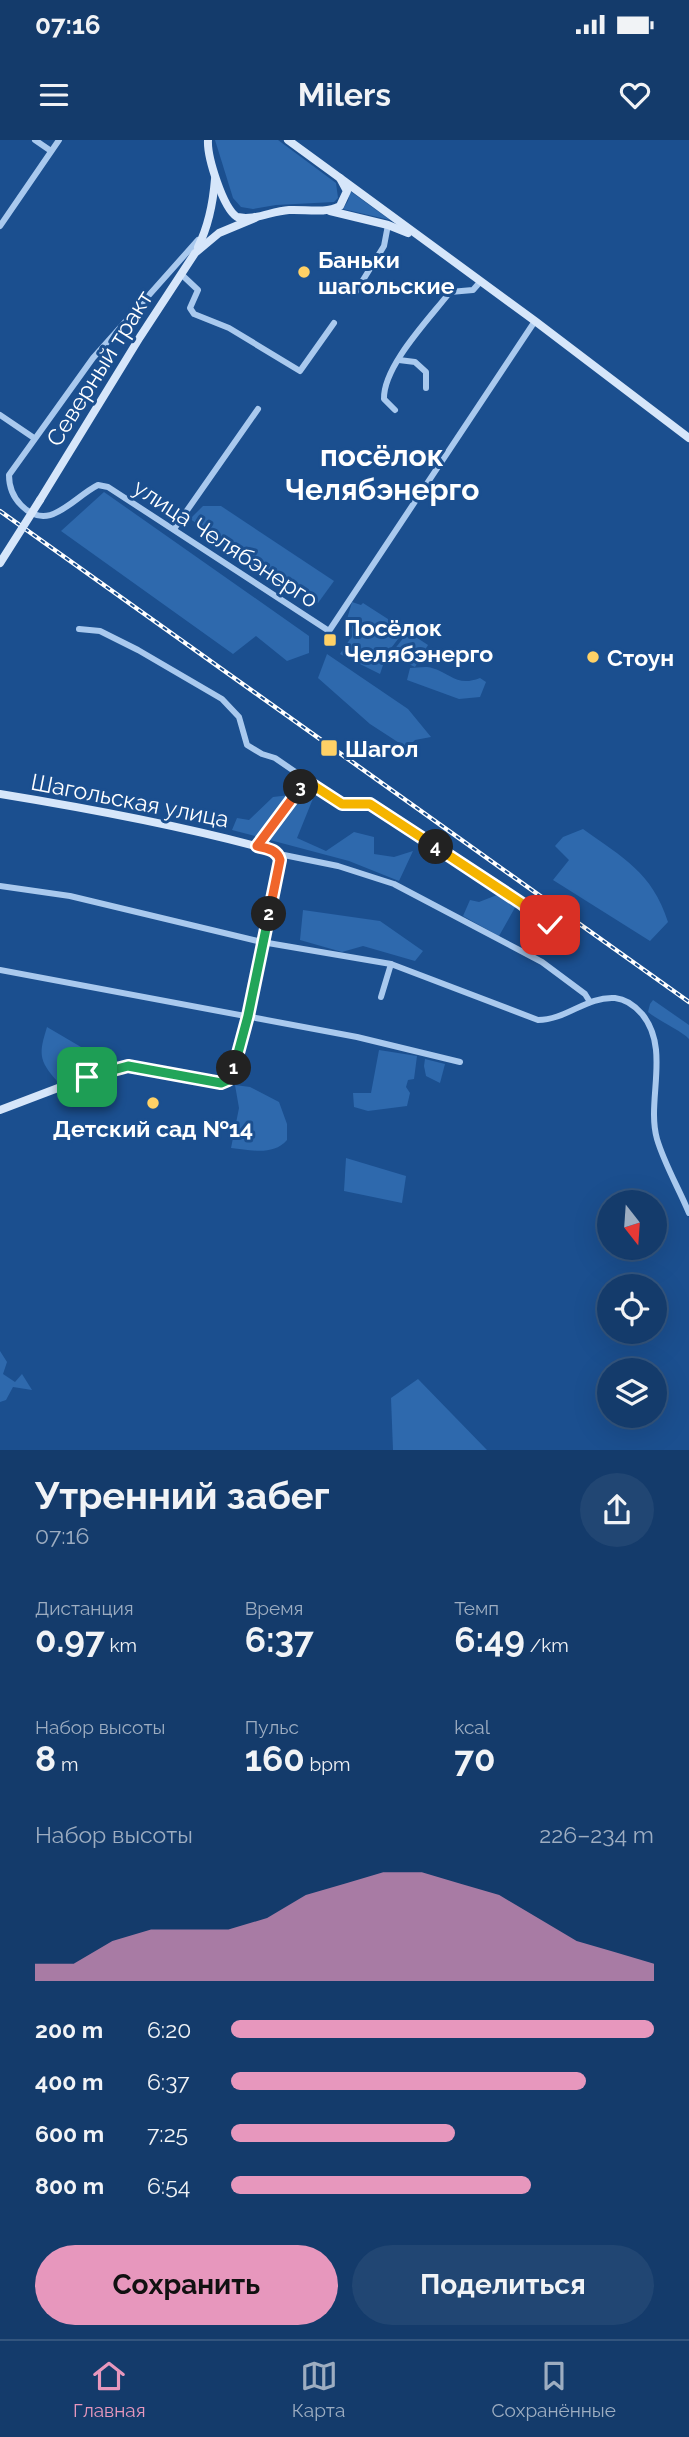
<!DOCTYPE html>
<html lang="ru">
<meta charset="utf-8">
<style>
:root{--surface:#143b6b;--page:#214673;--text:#f1f3f6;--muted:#9dadc1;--line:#33557e;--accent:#e797bd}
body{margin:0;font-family:Raleway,sans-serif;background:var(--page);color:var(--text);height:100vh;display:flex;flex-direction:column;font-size:26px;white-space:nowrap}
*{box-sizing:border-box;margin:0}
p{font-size:23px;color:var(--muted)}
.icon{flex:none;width:38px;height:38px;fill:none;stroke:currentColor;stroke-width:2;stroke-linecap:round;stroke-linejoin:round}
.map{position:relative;height:1310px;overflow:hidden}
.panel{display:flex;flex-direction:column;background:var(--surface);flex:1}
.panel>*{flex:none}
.needle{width:46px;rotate:163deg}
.tools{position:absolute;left:597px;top:1050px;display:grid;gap:14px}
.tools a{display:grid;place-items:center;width:70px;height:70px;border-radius:50%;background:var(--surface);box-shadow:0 7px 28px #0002,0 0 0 2px var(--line);font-size:35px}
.pin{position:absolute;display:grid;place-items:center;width:60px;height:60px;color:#fff;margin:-30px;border-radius:14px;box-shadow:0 4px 10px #0006}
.km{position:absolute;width:35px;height:35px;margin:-18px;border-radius:50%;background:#222;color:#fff;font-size:19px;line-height:35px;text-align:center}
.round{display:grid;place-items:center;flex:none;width:74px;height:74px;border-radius:37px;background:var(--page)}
.summary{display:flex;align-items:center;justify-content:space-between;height:119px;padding:0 35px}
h1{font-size:38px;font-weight:700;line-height:52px}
.figures{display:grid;grid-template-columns:repeat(3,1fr);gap:10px;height:119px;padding:7px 35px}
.figures div{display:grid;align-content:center}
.figures b{font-size:35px;font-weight:700}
.figures small{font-size:19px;font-weight:400}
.figures p{font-size:19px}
.chart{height:196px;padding:14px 35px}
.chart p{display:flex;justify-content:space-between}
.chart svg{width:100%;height:126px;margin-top:7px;fill:var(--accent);opacity:.7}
.primary-button{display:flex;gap:14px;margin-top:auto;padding:14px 35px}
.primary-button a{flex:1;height:80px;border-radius:42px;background:var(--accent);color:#111;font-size:28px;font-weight:700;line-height:80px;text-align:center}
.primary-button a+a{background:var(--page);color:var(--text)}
ul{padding:0 35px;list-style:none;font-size:23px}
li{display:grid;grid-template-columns:112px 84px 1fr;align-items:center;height:52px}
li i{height:18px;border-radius:9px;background:var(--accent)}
.status{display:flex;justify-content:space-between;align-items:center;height:49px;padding:0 35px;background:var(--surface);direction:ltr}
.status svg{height:19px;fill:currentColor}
header{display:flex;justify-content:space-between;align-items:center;height:91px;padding:0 35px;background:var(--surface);font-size:32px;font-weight:700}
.dock{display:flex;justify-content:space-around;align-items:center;height:98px;border-top:2px solid var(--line);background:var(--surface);font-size:19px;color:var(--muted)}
.dock a{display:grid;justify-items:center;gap:4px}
.dock .current{color:var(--accent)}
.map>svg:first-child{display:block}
.green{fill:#2e69ad}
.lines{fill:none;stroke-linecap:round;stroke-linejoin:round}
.street{stroke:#a9c9ee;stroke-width:6}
.secondary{stroke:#d6e6fa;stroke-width:8}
.rail-casing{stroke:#fff;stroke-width:4.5}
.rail{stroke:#1b4f8f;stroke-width:2;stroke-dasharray:5;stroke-linecap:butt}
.secondary-bridge{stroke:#d6e6fa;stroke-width:8}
.split-1-casing{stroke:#fff;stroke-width:14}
.split-2-casing{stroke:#fff;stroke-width:14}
.split-3-casing{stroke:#fff;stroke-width:14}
.split-4-casing{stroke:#fff;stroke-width:14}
.split-5-casing{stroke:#fff;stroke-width:14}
.split-1{stroke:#22a559;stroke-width:9}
.split-2{stroke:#22a559;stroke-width:9}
.split-3{stroke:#f0652b;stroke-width:9}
.split-4{stroke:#f5b400;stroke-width:9}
.split-5{stroke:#f5b400;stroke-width:9}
.poi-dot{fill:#ffd166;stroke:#1b4f8f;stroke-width:2.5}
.labels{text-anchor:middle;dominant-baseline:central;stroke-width:6;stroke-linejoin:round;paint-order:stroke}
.poi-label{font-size:23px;font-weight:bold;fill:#fff;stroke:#1b4f8f;text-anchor:start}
.street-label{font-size:23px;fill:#fff;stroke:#1b4f8f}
.district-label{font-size:30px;font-weight:bold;fill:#fff;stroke:#1b4f8f}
</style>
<div class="status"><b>07:16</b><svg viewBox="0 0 49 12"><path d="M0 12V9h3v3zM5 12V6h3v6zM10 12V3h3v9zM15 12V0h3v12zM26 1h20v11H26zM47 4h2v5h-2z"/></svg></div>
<header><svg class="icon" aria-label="menu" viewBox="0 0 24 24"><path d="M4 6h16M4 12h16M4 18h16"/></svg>Milers<svg class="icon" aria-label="heart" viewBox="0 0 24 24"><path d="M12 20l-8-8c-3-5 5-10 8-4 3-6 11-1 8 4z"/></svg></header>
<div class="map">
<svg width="689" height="1310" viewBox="0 0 689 1310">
<rect width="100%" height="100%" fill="#1b4f8f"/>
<g class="green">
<path d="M215 0H278L336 43 338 58 334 62 276 65 253 69 241 67 233 58Z"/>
<path d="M350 51 390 80 343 69 348 61Z"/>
<path d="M104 352 309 496V513L287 521 256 496 233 514 61 391Z"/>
<path d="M203 366H221L334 441 318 463 190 379Z"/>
<path d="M352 462 361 465 363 463 405 490 388 512 386 511 376 522 383 525 380 534 340 514 352 496 345 486Z"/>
<path d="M408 492 428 505 415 527 390 515Z"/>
<path d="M327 514 408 569 431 597 415 600 407 608 370 584 318 538Z"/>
<path d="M410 528C417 528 426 526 432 528 452 534 457 547 480 538L486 542 480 557 459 559 407 540Z"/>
<path d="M304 653 314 656 297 698 326 711 354 692 374 697V714L394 717 413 711 399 741 349 721 232 690 237 678 249 680 273 657 290 655 298 665Z"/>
<path d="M583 689C623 718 652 732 668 782L650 801 553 740 569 720 555 706 563 697Z"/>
<path d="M497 755 517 764 499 796 463 776 470 760 479 762Z"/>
<path d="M303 770 380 781 423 811 415 821 363 806 342 812 300 800Z"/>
<path d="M653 860 689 885V899C682 891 659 881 648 872L650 864Z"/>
<path d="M47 887 81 907 84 933 57 941C38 920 39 913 47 887Z"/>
<path d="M379 910 417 916 414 939 408 940 406 947 410 953 407 966 368 971 354 967 353 953H371Z"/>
<path d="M425 919 445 924 440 943 426 936 424 926Z"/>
<path d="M235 945 250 947 279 962 287 984V1000C273 1016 251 1010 231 1008L239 968Z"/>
<path d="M346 1018 406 1036 402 1063 344 1051Z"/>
<path d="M0 1211 7 1222 3 1234 15 1242 22 1234 32 1250 13 1247 6 1260 0 1262Z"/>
<path d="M418 1239 487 1310H393L391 1258Z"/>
</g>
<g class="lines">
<g class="street">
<path d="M35 0 51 11"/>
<path d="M0 86 59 0"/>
<path d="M198 100 93 218 9 335C9 347 12 356 21 365 49 394 72 358 98 345L108 347 329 491 535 181"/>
<path d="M181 134 198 150 190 168 194 174 229 188 300 231 334 183"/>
<path d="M355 153 384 106 388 85"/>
<path d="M399 220 415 222 426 232V248"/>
<path d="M395 270 384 259C383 226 430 178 450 152L473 150 480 142"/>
<path d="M0 275 34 298"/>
<path d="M174 389 258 269"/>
<path d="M79 489 100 491 138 510 222 559 239 577 247 605 262 614 275 618 342 664H370L521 763 550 785"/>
<path d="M257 706 305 641"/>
<path d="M279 714 338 726 394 744 542 822 585 854 590 862"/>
<path d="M0 746 70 756 262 802 391 824 538 880C566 880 587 856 615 858 625 859 635 866 642 874 671 909 646 961 657 999 664 1023 679 1049 689 1073"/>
<path d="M0 830 357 897 460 922"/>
<path d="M381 857 391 824"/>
</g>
<g class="secondary">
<path d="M208 0C207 17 223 68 237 77 255 81 271 71 289 70 306 69 324 74 340 66L347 51 340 38 288 0"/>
<path d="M340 38 535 181 689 298"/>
<path d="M330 71 388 85 408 93"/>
<path d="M198 107C209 85 213 64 215 39"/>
<path d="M40 360 140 197 195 113 219 93 255 78"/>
<path d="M0 654C92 669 184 686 274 711L279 714 280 721 248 876 233 933 228 940 221 943 128 926 87 937 0 970"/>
</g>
<defs>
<path id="rail" d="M0 371 689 862"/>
</defs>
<use href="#rail" class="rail-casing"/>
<use href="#rail" class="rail"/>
<path class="secondary-bridge" d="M0 423 40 360"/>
</g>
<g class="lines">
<defs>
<path id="split-1" d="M87 937 128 926 221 943 228 940 234 928"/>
<path id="split-2" d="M234 928 248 876 269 774"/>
<path id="split-3" d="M269 774 280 720C277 709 267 709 257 706L301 647"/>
<path id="split-4" d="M301 647 305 640 342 664H370L436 707"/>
<path id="split-5" d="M436 707 521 763 550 785"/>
</defs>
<use href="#split-1" class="split-1-casing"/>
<use href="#split-2" class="split-2-casing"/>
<use href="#split-3" class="split-3-casing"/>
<use href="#split-4" class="split-4-casing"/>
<use href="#split-5" class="split-5-casing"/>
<use href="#split-1" class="split-1"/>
<use href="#split-2" class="split-2"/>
<use href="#split-3" class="split-3"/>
<use href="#split-4" class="split-4"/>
<use href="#split-5" class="split-5"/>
</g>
<g class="poi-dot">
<circle cx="304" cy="132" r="7"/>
<rect x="323" y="493" width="14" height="14" rx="3.5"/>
<circle cx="593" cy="517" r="7"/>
<rect x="320" y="599" width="18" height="18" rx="3.5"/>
<circle cx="153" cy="963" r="7"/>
</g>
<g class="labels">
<g class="poi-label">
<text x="318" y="119">Баньки<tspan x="318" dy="26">шагольские</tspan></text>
<text x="344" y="487">Посёлок<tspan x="344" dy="26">Челябэнерго</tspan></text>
<text x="607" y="517">Стоун</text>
<text x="345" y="608">Шагол</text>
<text x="153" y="988" text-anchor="middle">Детский сад №14</text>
</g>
<g class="street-label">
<text transform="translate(99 228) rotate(-58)">Северный тракт</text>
<text transform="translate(226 403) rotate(33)">улица Челябэнерго</text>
<text transform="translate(130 660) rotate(11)">Шагольская улица</text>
</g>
<g class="district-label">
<text x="382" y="315">посёлок<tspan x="382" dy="34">Челябэнерго</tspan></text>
</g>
</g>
</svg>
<div class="tools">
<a><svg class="needle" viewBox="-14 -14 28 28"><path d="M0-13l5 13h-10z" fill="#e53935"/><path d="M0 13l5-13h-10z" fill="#9dadc1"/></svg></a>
<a><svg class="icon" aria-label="locate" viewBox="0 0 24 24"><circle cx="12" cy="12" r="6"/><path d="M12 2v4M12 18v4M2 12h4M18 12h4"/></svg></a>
<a><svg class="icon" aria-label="layers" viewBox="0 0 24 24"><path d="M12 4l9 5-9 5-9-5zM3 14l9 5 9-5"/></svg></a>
</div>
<div class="pin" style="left:87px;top:937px;background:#1e9e55"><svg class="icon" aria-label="arrive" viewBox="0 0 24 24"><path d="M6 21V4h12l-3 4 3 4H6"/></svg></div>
<div class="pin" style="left:550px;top:785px;background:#d93025"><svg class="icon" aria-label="check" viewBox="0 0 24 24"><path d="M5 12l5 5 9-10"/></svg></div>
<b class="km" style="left:234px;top:928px">1</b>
<b class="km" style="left:269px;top:774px">2</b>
<b class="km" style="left:301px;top:647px">3</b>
<b class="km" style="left:436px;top:707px">4</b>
</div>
<section class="panel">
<div class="summary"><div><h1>Утренний забег</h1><p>07:16</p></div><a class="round"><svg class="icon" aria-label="share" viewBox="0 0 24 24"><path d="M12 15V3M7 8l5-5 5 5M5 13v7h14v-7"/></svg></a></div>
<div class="figures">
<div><p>Дистанция</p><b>0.97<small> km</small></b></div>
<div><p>Время</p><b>6:37</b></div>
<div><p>Темп</p><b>6:49<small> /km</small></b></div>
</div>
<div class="figures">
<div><p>Набор высоты</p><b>8<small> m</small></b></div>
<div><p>Пульс</p><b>160<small> bpm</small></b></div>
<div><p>kcal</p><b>70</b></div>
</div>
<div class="chart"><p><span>Набор высоты</span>226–234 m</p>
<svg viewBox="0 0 160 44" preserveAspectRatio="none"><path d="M0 44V38L10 38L20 30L30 26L40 26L50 26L60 22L70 14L80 10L90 6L100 6L110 10L120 14L130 22L140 30L150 34L160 38V44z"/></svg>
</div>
<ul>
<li><b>200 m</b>6:20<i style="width:100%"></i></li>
<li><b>400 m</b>6:37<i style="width:84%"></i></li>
<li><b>600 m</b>7:25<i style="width:53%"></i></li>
<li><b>800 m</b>6:54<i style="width:71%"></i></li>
</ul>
<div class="primary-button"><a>Сохранить</a><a>Поделиться</a></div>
</section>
<nav class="dock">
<a class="current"><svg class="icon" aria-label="home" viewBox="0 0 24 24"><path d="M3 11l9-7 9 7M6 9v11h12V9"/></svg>Главная</a>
<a><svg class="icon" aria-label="map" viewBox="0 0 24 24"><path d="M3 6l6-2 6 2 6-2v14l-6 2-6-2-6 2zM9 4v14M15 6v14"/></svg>Карта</a>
<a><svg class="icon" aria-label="saved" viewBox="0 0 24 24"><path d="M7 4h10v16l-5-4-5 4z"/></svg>Сохранённые</a>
</nav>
